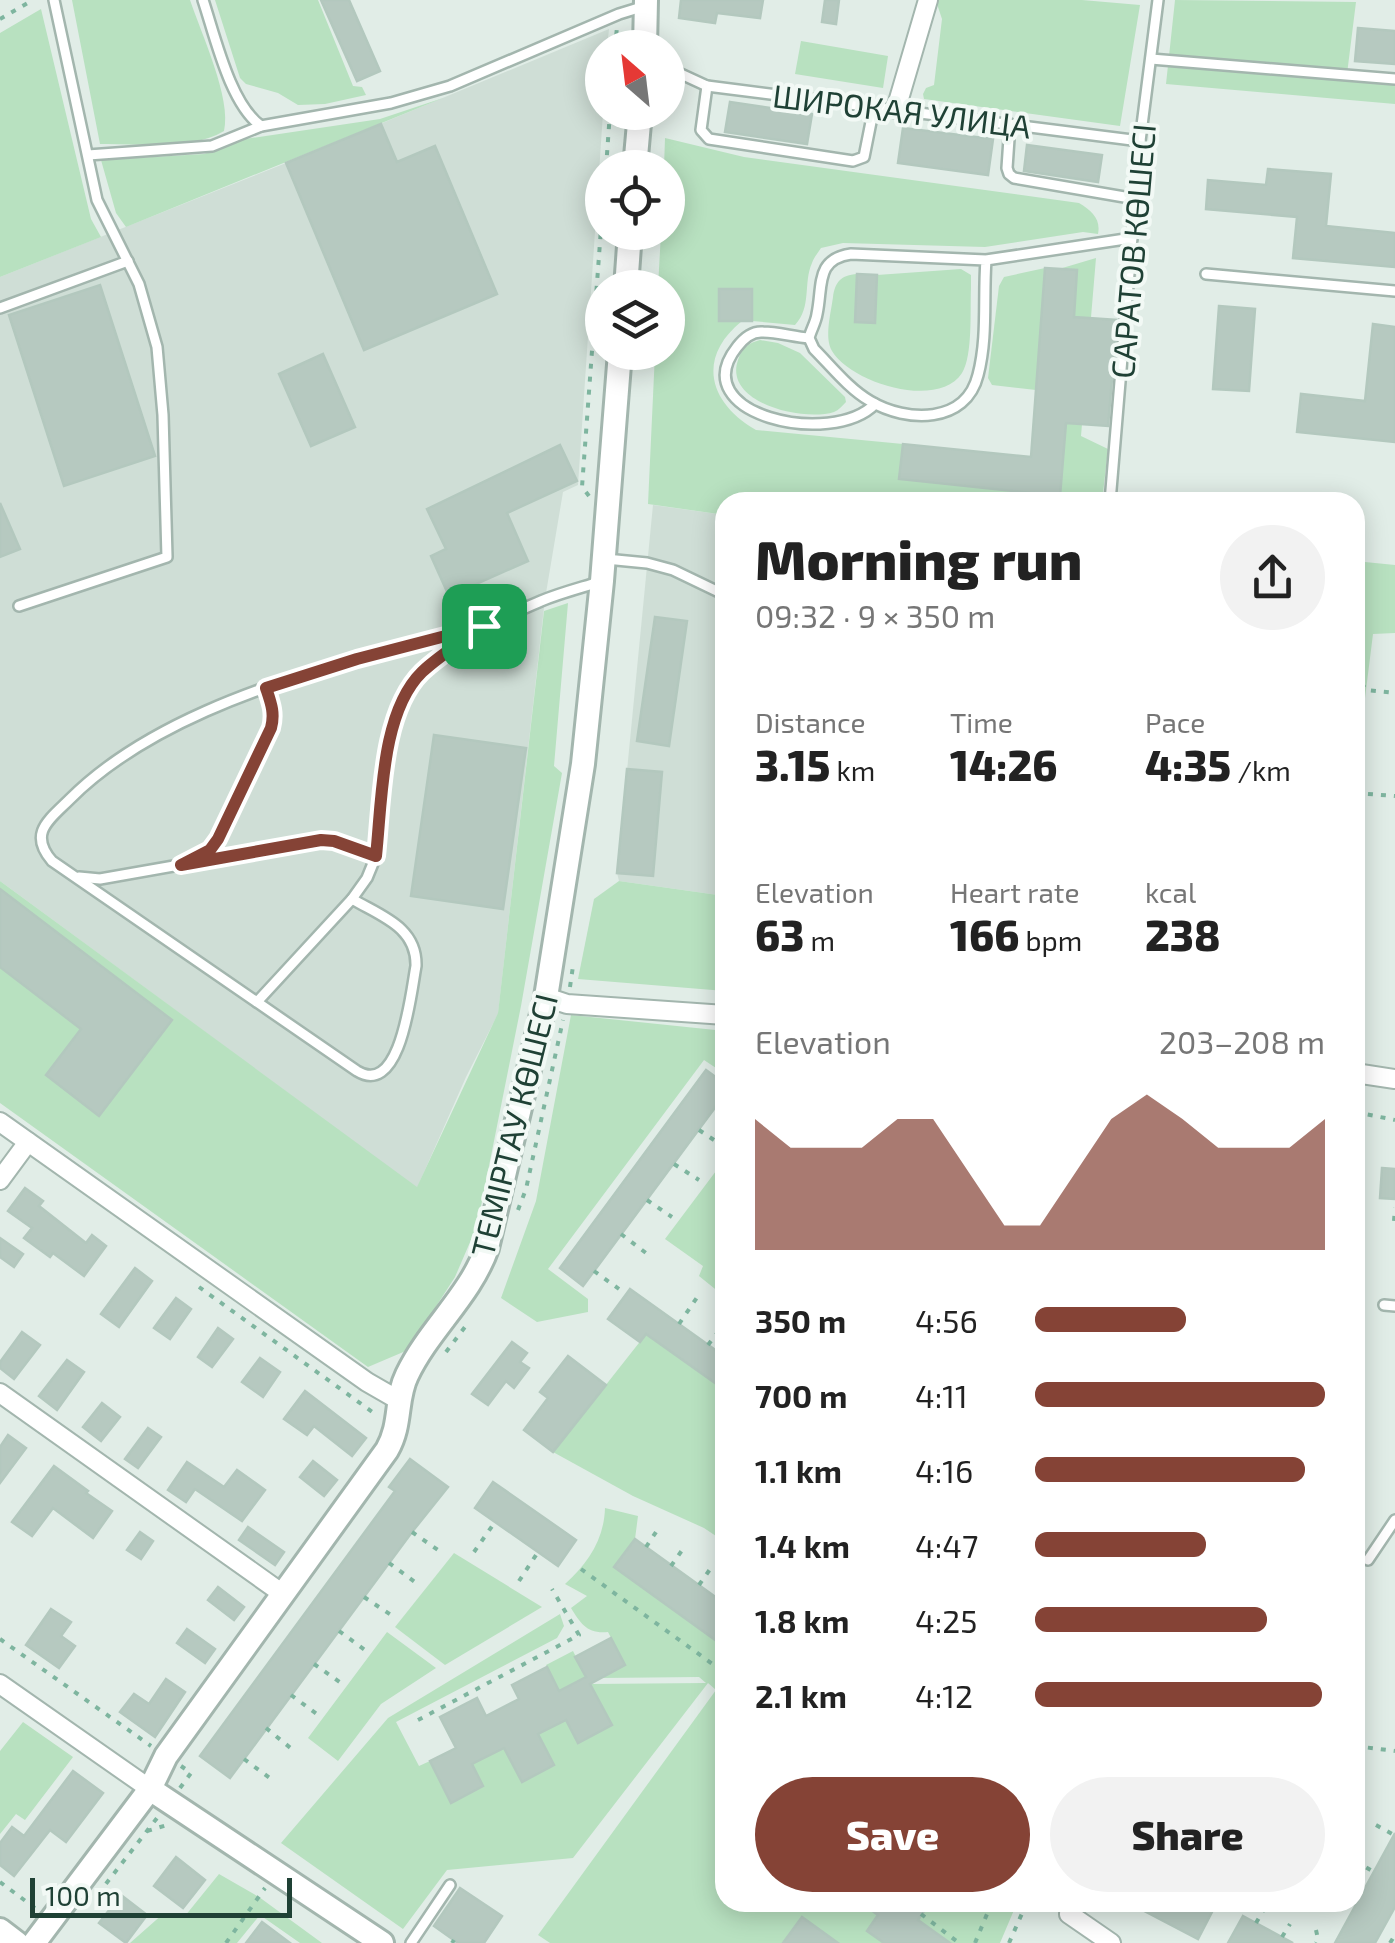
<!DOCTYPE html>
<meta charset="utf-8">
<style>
:root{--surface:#fff;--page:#f2f2f2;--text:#222;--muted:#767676;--accent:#854336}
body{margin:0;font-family:"Exo 2",sans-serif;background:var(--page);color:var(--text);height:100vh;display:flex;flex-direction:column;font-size:38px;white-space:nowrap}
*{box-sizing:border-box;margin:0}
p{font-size:32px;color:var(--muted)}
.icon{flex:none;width:55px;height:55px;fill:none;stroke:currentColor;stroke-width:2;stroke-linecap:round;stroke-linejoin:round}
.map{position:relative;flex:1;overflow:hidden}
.panel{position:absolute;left:715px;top:492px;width:650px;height:1420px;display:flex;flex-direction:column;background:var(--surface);border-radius:30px;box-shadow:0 5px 25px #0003}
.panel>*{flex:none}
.needle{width:65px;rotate:332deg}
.buttons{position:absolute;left:585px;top:30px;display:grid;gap:20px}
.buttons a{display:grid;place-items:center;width:100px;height:100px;border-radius:50%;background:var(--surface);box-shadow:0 5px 25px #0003;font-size:50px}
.scale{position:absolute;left:30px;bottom:25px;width:262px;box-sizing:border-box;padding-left:10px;border:5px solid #1f4135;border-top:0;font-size:28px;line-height:35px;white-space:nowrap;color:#1f4135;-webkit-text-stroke:8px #f2f9f5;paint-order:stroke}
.pin{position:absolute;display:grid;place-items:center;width:85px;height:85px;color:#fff;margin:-42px;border-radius:20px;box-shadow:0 5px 15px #0006}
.round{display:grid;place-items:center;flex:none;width:105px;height:105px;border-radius:52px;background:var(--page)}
.headline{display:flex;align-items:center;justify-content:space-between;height:170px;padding:0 40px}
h1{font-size:55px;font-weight:800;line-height:75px}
.metrics{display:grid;grid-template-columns:repeat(3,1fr);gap:15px;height:170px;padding:10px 40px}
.metrics div{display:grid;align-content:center}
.metrics b{font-size:42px;font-weight:800}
.metrics small{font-size:28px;font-weight:400}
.metrics p{font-size:28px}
.chart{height:280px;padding:20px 40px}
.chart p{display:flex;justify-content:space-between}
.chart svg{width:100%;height:180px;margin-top:10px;fill:var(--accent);opacity:.7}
.primary-button{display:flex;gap:20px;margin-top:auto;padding:20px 40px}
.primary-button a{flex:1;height:115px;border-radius:60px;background:var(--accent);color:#fff;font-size:40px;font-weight:800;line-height:115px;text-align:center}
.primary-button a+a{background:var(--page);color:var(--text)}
ul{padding:0 40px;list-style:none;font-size:32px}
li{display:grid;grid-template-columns:160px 120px 1fr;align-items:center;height:75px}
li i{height:25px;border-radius:12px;background:var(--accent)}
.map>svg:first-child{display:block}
.built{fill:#cfded6}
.green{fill:#b8e1c0}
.building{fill:#b6c9c0;stroke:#b3c8be;stroke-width:2.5}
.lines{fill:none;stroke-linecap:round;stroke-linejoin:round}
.service-casing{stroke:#a3b6ae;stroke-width:14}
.minor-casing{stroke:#a3b6ae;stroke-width:22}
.tertiary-casing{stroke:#a3b6ae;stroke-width:28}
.path{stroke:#7eb59f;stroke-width:4;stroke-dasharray:5 8;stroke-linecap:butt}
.service{stroke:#fff;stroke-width:9}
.minor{stroke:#fff;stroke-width:18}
.tertiary{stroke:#fff;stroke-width:22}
.route-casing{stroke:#fff;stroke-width:20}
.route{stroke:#854336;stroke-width:12}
.labels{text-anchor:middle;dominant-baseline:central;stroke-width:8;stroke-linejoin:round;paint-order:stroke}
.street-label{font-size:32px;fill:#1f4135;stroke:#f2f9f5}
</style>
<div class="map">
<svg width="1395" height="1943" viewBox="0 0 1395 1943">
<rect width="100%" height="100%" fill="#e1ede7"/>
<g class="built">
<path d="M609 29 607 47 602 48 603 113 578 485 563 492 545 599 498 1014 466 1077 417 1188 0 881V277L286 163Z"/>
<path d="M653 505 725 515V896L619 881 617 873Z"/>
</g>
<g class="green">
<path d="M72 0H190C201 33 232 99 224 131 191 151 138 143 100 144Z"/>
<path d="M215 0H318L353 86 362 87 366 95 325 104 298 105 278 93 246 84 240 78Z"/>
<path d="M938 0H1082L1140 5 1120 126 924 99 923 94 926 88 934 85 942 19 937 4Z"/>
<path d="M1175 0 1356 2 1347 74 1395 79V104L1166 84Z"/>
<path d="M41 9 91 219 101 237 0 277V33Z"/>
<path d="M801 41 888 56 883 88 795 74Z"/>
<path d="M443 98 126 227 116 213 101 160 204 154 245 139 380 119Z"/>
<path d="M665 138 744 157 1079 203C1092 211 1101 219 1098 234L1083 232 985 247 843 243 821 248C818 253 814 257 812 263 803 283 812 307 795 325L752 321V289H719V321H742C696 358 709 403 756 430L903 444 900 479 1059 496 1077 271 1059 269 1096 258 1081 436 1108 449 1102 502H725V515L648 504 655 353 668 352V288L658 287 661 233 668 232V168L664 167Z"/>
<path d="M1045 268 1036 390 992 385 988 378 999 286 1004 277Z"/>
<path d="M961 269 971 275V288C970 309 973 356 962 373 938 410 851 383 832 351 824 337 831 313 833 297 835 282 841 275 857 274L855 322 874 323 877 275Z"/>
<path d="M760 340 778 343 800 353 845 397 846 402C842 406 839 410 834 412 803 422 723 403 738 360 742 347 749 343 760 340Z"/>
<path d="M1355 561 1395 565V633L1373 634 1361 730H1355Z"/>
<path d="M568 603 554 766 562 773 521 1006 477 1226 455 1277 408 1350 368 1367 0 1103V881L417 1187 498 1013 544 611Z"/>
<path d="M619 881 725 896V991L578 979 594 899Z"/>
<path d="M571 1015 725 1031V1074L704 1060 548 1269 588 1299V1312L537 1322 501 1298 536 1201Z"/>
<path d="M725 1159V1297L699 1276 703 1266 665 1239Z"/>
<path d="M646 1334 725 1390V1542L704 1528 633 1496 553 1452Z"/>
<path d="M605 1508 638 1516 635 1539 615 1567 725 1647V1902L1017 1903 1000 1943H550L538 1935 716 1690 708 1683 573 1858 447 1870 403 1929 281 1843 388 1718 560 1614 564 1626 557 1638 396 1722 419 1766 430 1761 451 1802 483 1786 472 1764 504 1748 522 1781 554 1765 538 1734 566 1720 578 1743 611 1726 590 1684 706 1683 699 1677 601 1678 625 1665 608 1632C587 1634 581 1624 571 1608L587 1596 565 1584C588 1563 604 1540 605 1508Z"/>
<path d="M454 1553 542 1607 445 1665 395 1627Z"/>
<path d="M387 1632 436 1668 381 1704 338 1761 308 1738Z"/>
<path d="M573 1651 586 1677 559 1691 546 1665Z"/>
<path d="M23 1722 73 1757 25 1820 16 1814 0 1834V1751Z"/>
<path d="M219 1874 259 1897 322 1943H300L260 1915 237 1943H130L164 1913 185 1916Z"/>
</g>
<g class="building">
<path d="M321 0H349L380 71 357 81Z"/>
<path d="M681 0H763L760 18 717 13 715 23 679 18Z"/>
<path d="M825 0H839L836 24 822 22Z"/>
<path d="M1358 28 1395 31V64L1355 61Z"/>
<path d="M730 102 812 114 807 144 725 132Z"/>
<path d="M381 124 397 162 435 146 497 294 364 350 286 163Z"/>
<path d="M903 128 993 139 988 175 898 163Z"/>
<path d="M1027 145 1102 155 1098 182 1024 171Z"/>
<path d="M1268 169 1331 174 1326 226 1395 233V267L1293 258 1297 217 1206 209 1208 180 1266 185Z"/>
<path d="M1045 268 1077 270 1074 317 1117 320 1108 426 1066 423 1060 496 899 479 903 444 1031 457Z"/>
<path d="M857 274 877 275 875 323 855 322Z"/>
<path d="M100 285 155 456 64 486 9 315Z"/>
<rect x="719" y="289" width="33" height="32"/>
<path d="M1219 306 1255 309 1249 391 1213 389Z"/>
<path d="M1373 324 1395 327V442L1297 432 1301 394 1365 401Z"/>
<path d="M323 354 355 427 311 446 279 374Z"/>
<path d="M560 445 577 481 507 513 528 561 449 596 431 556 446 549 427 509Z"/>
<path d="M0 503 20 549 0 557Z"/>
<path d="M655 617 687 621 669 746 637 741Z"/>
<path d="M434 735 526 748 503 909 411 896Z"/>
<path d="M627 769 662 772 653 876 617 873Z"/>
<path d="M0 889 172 1020 99 1116 46 1075 81 1029 0 967Z"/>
<path d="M706 1070 725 1084V1094L583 1286 560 1268Z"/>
<path d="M1382 1168 1395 1169V1199L1380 1198Z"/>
<path d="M25 1188 43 1201 39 1206 86 1243 92 1235 106 1246 84 1276 53 1253 50 1257 24 1238 32 1228 8 1211Z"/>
<path d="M0 1238 23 1254 14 1267 0 1257Z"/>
<path d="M135 1268 152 1281 119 1327 101 1314Z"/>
<path d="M630 1289 725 1357V1390L646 1334 640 1342 608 1319Z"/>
<path d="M176 1298 191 1309 170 1339 154 1328Z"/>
<path d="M218 1328 233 1339 212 1367 198 1357Z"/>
<path d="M22 1332 40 1345 14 1379 0 1368V1362Z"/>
<path d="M512 1342 527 1353 520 1362 529 1368 514 1388 506 1381 488 1405 472 1394Z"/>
<path d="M568 1356 606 1385 553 1452 524 1430 548 1398 540 1392Z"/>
<path d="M260 1358 280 1372 263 1397 242 1382Z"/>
<path d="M67 1360 84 1372 57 1410 39 1396Z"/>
<path d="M305 1391 366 1438 352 1456 314 1426 307 1435 284 1419Z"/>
<path d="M102 1403 120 1417 101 1441 83 1427Z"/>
<path d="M148 1428 161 1437 138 1468 125 1459Z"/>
<path d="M8 1435 26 1448 0 1483V1447Z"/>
<path d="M410 1459 448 1487 412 1532 230 1778 200 1756 395 1491 389 1487Z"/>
<path d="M313 1461 337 1480 324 1496 300 1477Z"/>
<path d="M187 1462 224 1487 237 1470 265 1490 242 1521 195 1489 186 1502 168 1490Z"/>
<path d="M54 1466 88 1491 86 1493 112 1511 93 1538 53 1508 32 1536 12 1522Z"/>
<path d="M493 1482 576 1540 558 1566 475 1508Z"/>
<path d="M248 1527 284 1552 275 1565 239 1540Z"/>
<path d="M140 1532 153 1541 141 1559 127 1550Z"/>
<path d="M635 1539 725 1604V1647L614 1567Z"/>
<path d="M218 1587 244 1607 234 1620 208 1600Z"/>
<path d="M51 1609 71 1622 61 1636 75 1646 59 1668 26 1645Z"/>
<path d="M187 1629 215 1649 205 1663 177 1643Z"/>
<path d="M611 1638 625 1665 590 1684 612 1725 578 1743 566 1720 538 1734 554 1765 522 1782 504 1748 472 1764 483 1786 451 1803 430 1761 456 1748 440 1717 477 1698 486 1716 519 1699 512 1685 547 1667 559 1691 586 1677 575 1657Z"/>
<path d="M166 1679 185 1692 155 1737 120 1712 134 1694 149 1704Z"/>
<path d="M73 1771 103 1793 66 1842 50 1830 14 1876 0 1865V1843L12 1827 24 1836Z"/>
<path d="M1395 1833V1907L1375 1943H1335Z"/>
<path d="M176 1857 205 1880 183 1908 154 1886Z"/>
<path d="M460 1888 502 1916 484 1943H458L434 1926Z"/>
<path d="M121 1895 147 1915 126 1943 99 1923Z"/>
<path d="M860 1902H930L918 1920 950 1943H884L867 1931 878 1915Z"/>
<path d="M1127 1902H1199L1213 1910 1198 1939Z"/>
<path d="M1243 1916 1256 1923 1293 1943H1228Z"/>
<path d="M802 1917 838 1943H783Z"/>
<path d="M262 1922 290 1943H246Z"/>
</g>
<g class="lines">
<defs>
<g id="service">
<path d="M203 0C215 36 230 104 261 126"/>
<path d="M1151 59 1395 79"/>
<path d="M668 68 707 86 1140 141"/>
<path d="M707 86 701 130 709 139 853 161 864 157 874 107"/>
<path d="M1010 124 1007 168 1009 174 1014 178 1136 199"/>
<path d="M88 155 212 146 261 126 391 103 450 86 619 14 645 6"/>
<path d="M986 260C983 298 988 337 978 375 966 424 907 423 870 401 849 389 831 366 814 349L809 338C811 330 816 322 817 314 823 286 815 259 851 254L986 260 1132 238"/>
<path d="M1206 274 1395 291"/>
<path d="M0 308 128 261"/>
<path d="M809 338C794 337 778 332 763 332 752 331 743 339 737 347 683 415 832 448 875 404"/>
<path d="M1110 502 1140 141 1158 0"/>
<path d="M606 559 647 563 673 570 725 595"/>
<path d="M19 606 167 557 163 415 157 347 139 284 97 200 54 0"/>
<path d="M192 859 209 850 218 839 271 728C275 713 272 703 266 688"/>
<path d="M79 877 100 879 321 840 334 841 376 856"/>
<path d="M352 899C381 916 417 927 416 966 411 992 401 1098 357 1071L52 861C28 833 49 820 70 799 143 726 262 685 361 658 402 647 446 640 485 625 504 618 522 609 541 601 560 593 580 588 599 582"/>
<path d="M257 1002 352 899 367 878 376 856 389 741 395 717 405 693 421 674 477 631"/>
<path d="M1384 1305 1395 1306"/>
<path d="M1368 1560 1395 1520"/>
<path d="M411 1943 450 1885"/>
</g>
<g id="minor">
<path d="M896 109 928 0"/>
<path d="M546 997 567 1004 725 1015"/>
<path d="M1355 1073 1395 1079"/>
<path d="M0 1122 367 1382 400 1401"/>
<path d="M0 1180 28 1142"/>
<path d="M0 1393 283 1594"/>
<path d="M0 1684 150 1789"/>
<path d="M1070 1902 1069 1914 1111 1943"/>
</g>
<g id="tertiary">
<path d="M645 48 646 0"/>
<path d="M635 168 640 112"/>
<path d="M626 288 630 232"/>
<path d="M150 1789 382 1943"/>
<path d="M0 1930 17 1943"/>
<path d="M34 1943 150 1789 166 1756 387 1450C402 1424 395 1399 407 1375 429 1329 470 1296 487 1248L546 997 583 764 602 581 620 352"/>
</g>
</defs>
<use href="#service" class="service-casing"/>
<use href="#minor" class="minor-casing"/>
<use href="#tertiary" class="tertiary-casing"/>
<g class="path">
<path d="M0 19 33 0"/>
<path d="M615 48 617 27"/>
<path d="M606 168 610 112"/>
<path d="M589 496 582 487 602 215"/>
<path d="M1355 672 1366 690 1395 693"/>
<path d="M1355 793 1395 796"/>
<path d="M570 987 573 966"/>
<path d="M720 1101 725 1105"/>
<path d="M1355 1112 1395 1120"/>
<path d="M699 1130 723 1146"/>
<path d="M674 1164 699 1180"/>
<path d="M647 1200 672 1217"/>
<path d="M518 1210 526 1189 563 1020"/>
<path d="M1394 1221 1395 1208"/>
<path d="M621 1234 646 1253"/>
<path d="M594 1271 619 1289"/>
<path d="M199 1287 378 1416"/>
<path d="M679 1324 698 1296"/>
<path d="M708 1345 725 1323"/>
<path d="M446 1352 465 1327"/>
<path d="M412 1532 438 1550"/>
<path d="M646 1547 658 1529"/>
<path d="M474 1552 495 1522"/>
<path d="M389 1563 415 1582"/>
<path d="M671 1566 685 1546"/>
<path d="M581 1569 725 1673"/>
<path d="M519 1581 538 1552"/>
<path d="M699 1585 713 1565"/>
<path d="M364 1597 391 1615"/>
<path d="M339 1631 365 1650"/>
<path d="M0 1639 151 1746"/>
<path d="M314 1664 341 1683"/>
<path d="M291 1695 318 1715"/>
<path d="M418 1720 579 1635 552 1589"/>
<path d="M266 1728 293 1750"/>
<path d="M1355 1746 1395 1751"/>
<path d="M244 1759 271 1779"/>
<path d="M180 1788 191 1773 181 1766"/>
<path d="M1376 1825 1394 1835"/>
<path d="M147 1831 167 1825"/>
<path d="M1355 1861 1374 1872"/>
<path d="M0 1882 35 1908"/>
<path d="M98 1894 157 1818"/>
<path d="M1346 1902 1354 1907"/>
<path d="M921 1914 959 1943"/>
<path d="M1256 1923 1264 1909"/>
<path d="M1316 1930 1318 1939 1316 1943"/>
<path d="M1282 1937 1290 1924"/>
<path d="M226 1943 265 1888"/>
<path d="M452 1943 454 1940"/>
<path d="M975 1943 992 1902"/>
<path d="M1009 1943 1027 1902"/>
<path d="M1390 1943 1395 1935"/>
</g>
<use href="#service" class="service"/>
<use href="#minor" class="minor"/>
<use href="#tertiary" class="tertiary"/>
</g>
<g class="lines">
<defs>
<path id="route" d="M484 626C463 641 440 655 422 672 381 712 382 801 376 856L334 841 321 840 181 865 210 850 218 839 271 728C275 713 271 703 266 688L357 659Z"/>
</defs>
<use href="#route" class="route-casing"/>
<use href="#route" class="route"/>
</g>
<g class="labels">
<g class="street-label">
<text transform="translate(902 110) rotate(7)">ШИРОКАЯ УЛИЦА</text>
<text transform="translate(1132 251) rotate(-85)">САРАТОВ КӨШЕСІ</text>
<text transform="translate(513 1125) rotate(-76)">ТЕМІРТАУ КӨШЕСІ</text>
</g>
</g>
</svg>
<div class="buttons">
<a><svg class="needle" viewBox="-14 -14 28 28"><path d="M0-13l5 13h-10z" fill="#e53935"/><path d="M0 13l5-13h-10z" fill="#767676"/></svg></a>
<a><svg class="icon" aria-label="locate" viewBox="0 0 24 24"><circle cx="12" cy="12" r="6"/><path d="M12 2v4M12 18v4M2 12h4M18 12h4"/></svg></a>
<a><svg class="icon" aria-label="layers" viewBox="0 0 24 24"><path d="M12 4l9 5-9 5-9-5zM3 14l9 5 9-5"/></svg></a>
</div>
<div class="scale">100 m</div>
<div class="pin" style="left:484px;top:626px;background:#1e9e55"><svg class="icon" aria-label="arrive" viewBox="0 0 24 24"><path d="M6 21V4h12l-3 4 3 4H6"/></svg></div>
<section class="panel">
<div class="headline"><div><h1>Morning run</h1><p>09:32 · 9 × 350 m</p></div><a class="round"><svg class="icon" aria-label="share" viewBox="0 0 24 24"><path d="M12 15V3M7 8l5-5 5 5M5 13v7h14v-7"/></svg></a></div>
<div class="metrics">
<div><p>Distance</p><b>3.15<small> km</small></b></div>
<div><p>Time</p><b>14:26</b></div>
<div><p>Pace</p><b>4:35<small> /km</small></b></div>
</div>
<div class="metrics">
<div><p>Elevation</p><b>63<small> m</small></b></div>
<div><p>Heart rate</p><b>166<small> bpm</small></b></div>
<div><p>kcal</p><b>238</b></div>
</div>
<div class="chart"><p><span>Elevation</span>203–208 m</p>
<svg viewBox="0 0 160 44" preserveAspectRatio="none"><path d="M0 44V12L10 19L20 19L30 19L40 12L50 12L60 25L70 38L80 38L90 25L100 12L110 6L120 12L130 19L140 19L150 19L160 12V44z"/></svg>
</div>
<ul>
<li><b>350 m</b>4:56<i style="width:52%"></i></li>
<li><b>700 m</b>4:11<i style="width:100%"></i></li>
<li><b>1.1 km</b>4:16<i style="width:93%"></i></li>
<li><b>1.4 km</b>4:47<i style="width:59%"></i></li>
<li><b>1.8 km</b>4:25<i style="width:80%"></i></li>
<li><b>2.1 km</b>4:12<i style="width:99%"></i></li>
</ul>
<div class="primary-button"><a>Save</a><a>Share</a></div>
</section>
</div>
